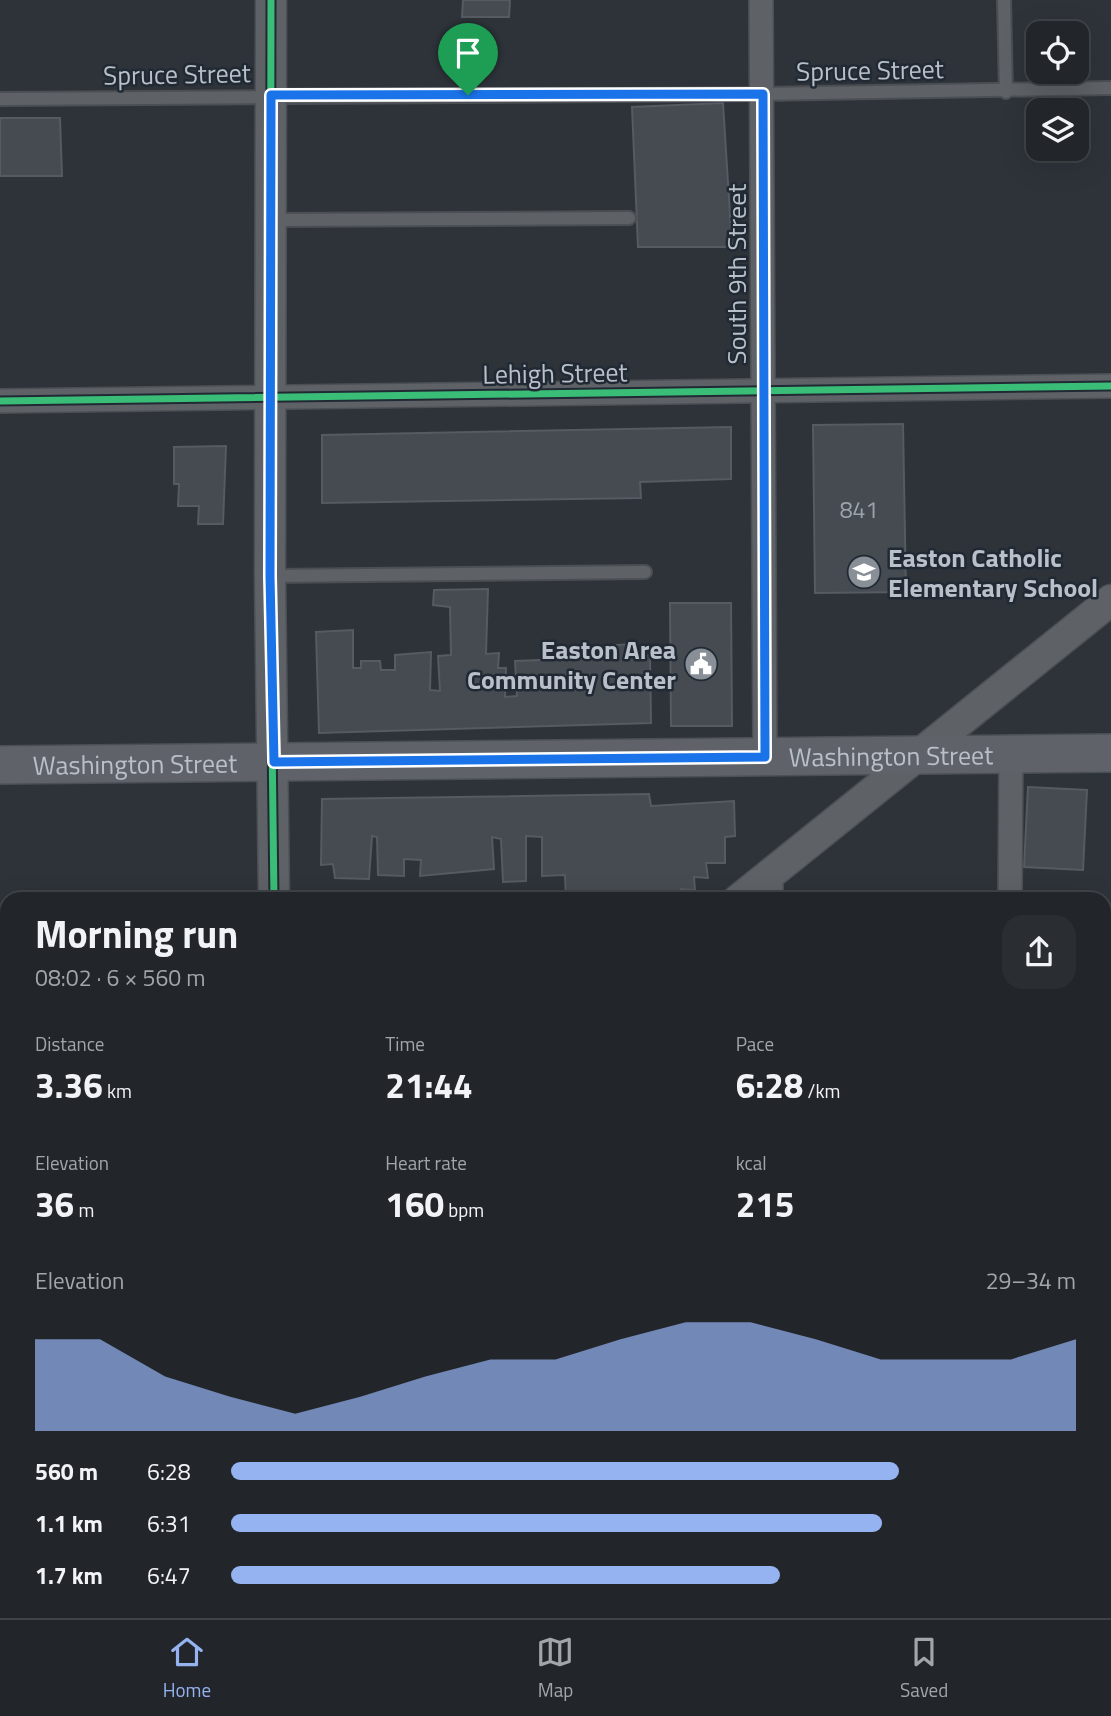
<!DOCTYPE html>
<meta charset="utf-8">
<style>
:root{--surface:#22262b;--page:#2a2e33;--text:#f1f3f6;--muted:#a2a5a9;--line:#3f4347;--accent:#95b2f1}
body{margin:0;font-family:"Titillium Web",sans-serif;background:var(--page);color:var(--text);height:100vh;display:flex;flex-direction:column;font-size:26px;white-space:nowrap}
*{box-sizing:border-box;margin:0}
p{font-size:23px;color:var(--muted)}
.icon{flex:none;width:38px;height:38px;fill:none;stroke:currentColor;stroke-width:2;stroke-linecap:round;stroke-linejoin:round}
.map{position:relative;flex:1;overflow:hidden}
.drawer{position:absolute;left:0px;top:892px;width:1111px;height:726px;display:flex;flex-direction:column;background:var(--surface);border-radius:21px 21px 0 0;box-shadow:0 7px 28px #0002,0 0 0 2px var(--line)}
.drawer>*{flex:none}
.fabs{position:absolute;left:1026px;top:21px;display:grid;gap:14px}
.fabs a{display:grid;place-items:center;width:63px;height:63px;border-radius:14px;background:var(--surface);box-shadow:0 7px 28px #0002,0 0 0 2px var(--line);font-size:35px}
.pin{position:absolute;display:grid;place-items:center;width:60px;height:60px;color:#fff;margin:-72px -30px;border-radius:50% 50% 50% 0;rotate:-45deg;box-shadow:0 0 7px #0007}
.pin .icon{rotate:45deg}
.round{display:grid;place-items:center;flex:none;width:74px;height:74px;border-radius:21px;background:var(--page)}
.summary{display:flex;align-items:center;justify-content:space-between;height:119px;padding:0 35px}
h1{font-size:38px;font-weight:700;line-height:52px}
.figures{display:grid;grid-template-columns:repeat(3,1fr);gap:10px;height:119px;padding:7px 35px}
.figures div{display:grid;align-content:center}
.figures b{font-size:35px;font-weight:700}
.figures small{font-size:19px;font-weight:400}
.figures p{font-size:19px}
.chart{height:196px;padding:14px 35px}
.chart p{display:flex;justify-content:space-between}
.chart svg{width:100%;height:126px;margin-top:7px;fill:var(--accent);opacity:.7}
ul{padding:0 35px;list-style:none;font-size:23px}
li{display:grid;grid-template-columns:112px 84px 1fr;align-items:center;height:52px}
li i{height:18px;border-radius:9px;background:var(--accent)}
.menu{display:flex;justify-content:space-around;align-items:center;height:98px;border-top:2px solid var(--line);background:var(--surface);font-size:19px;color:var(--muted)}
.menu a{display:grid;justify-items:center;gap:4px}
.menu .selected{color:var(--accent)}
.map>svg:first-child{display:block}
.green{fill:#2b3e3f}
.building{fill:#454b50;stroke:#565a61;stroke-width:2}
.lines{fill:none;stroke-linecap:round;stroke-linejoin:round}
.service-casing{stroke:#4b4f54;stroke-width:16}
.minor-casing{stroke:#4b4f54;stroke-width:26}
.tertiary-casing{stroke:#4b4f54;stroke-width:33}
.primary-casing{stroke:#4b5056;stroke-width:40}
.service{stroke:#5e6267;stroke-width:12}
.minor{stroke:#5e6267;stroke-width:23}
.tertiary{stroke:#5e6267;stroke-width:30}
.primary{stroke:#5f6369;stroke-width:37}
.rail-casing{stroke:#5c6065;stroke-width:8}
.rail{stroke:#212a34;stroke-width:5;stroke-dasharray:16;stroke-linecap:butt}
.cycleway-casing{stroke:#212a34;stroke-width:11}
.cycleway{stroke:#3abd76;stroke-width:7}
.route-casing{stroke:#fff;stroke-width:14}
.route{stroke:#1a73e8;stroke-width:9}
.labels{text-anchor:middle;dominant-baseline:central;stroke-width:5;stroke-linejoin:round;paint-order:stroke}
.number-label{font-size:23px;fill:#9ca3ab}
.street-label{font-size:26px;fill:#b9c0c9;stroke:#212a34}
.poi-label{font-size:26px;font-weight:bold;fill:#b9c0c9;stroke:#212a34;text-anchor:start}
</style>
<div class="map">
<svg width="1111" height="1618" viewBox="0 0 1111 1618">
<rect width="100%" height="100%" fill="#2d3339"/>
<g class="green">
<path d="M1104 1297H1111V1586L1104 1588Z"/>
<path d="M27 1612H1026L1006 1618H17Z"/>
</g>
<g class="building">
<path d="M463 0H510L509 17H462Z"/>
<path d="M723 103 732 247H638L632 107Z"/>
<path d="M0 118H60L62 176H0Z"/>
<path d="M903 424 906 592 815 593 813 425Z"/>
<path d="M731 427V479L640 482 641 498 322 503V435Z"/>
<path d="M226 446 223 524H198L199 506H178L179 484H174V447Z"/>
<path d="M488 589 486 654 499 653 498 668H506L505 697 517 696 515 661 618 657 617 645 635 644V658L650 655 651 723 319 733 316 632 353 630V668H361V661H380L381 670H395V655L431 652 430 690 440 691 438 656 451 655 450 607 433 605 434 590Z"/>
<path d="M670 603H731L732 726H671Z"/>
<path d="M1028 787 1087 790 1083 870 1024 867Z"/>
<path d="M649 794 651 806 734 801 735 836 725 837V863H706L708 878 694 877 695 890 681 889 679 900H566L565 875 542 876V837L526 836V881L503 882 501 839 492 837 494 869 420 876 421 860 404 859V876L378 875 377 837 372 836 369 879 335 878 333 864 321 865 322 799Z"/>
<path d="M1104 1135 1111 1167V1202L1104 1203Z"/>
<path d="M0 1418 7 1419V1557L0 1556Z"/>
</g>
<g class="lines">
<defs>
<g id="service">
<path d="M1004 0 1006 92"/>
<path d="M0 99 763 94 1111 88"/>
<path d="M272 220 629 218"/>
<path d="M271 576 645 572"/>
<path d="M0 974 7 973"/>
</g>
<g id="minor">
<path d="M761 0 765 757"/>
<path d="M0 401 1111 386"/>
<path d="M771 873V900"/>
<path d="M1010 900 1011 754"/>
<path d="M0 1584 7 1583"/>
</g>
<g id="tertiary">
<path d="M271 0 270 576 274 900"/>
<path d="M738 900 1111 600"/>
</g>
<g id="primary">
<path id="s1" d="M0 765 1111 753"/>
<path d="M1104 1087 1111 1085"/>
<path d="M0 1176H7"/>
</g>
</defs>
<use href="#service" class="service-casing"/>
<use href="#minor" class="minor-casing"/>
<use href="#tertiary" class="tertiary-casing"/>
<use href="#primary" class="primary-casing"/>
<use href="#service" class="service"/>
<use href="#minor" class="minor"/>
<use href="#tertiary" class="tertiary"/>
<use href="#primary" class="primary"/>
<defs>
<path id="rail" d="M1088 1618 1111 1611"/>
</defs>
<use href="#rail" class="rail-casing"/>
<use href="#rail" class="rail"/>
<defs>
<g id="cycleway">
<path d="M271 0 270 576 274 900"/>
<path d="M0 401 1111 386"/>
</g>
</defs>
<use href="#cycleway" class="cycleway-casing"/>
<use href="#cycleway" class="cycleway"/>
</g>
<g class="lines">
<defs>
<path id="route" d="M763 94 765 757 274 762 270 576 271 95Z"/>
</defs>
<use href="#route" class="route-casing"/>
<use href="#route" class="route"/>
</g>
<defs>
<symbol id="school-disc" viewBox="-11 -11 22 22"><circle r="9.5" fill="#888f97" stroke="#212a34"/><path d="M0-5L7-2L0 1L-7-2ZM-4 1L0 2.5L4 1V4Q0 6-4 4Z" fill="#fff"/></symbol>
<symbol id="civic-disc" viewBox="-11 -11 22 22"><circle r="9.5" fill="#888f97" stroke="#212a34"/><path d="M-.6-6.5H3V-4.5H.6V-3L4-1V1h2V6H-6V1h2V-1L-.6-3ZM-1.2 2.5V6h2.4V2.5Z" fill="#fff"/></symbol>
</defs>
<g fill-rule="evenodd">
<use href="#school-disc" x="845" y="553" width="38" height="38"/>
<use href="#civic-disc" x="682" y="645" width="38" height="38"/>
</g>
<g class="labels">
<g class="number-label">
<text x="859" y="509">841</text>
</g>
<g class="street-label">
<text transform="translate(870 70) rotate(-1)">Spruce Street</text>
<text transform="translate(177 74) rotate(-1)">Spruce Street</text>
<text transform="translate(736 274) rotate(-90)">South 9th Street</text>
<text transform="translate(555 373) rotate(-1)">Lehigh Street</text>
<text stroke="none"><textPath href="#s1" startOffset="891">Washington Street</textPath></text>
<text stroke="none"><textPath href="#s1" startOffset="135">Washington Street</textPath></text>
</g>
<g class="poi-label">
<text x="888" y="557">Easton Catholic<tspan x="888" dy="30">Elementary School</tspan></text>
<text x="676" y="649" text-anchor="end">Easton Area<tspan x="676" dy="30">Community Center</tspan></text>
</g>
</g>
</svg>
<div class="fabs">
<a><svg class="icon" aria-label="locate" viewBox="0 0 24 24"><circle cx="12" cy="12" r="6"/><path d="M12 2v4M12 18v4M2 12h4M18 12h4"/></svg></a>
<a><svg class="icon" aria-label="layers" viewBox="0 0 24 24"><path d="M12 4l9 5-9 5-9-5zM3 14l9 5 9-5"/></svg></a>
</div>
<div class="pin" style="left:468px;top:95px;background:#1e9e55"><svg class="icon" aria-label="arrive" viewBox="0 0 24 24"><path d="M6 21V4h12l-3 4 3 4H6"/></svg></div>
<section class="drawer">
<div class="summary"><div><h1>Morning run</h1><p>08:02 · 6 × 560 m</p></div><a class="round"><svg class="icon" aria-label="share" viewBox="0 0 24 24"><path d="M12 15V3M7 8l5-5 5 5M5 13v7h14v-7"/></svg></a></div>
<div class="figures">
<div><p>Distance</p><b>3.36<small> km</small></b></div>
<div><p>Time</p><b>21:44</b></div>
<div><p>Pace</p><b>6:28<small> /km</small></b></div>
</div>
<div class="figures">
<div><p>Elevation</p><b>36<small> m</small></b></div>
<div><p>Heart rate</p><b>160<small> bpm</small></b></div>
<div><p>kcal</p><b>215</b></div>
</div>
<div class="chart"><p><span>Elevation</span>29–34 m</p>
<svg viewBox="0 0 160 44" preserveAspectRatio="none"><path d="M0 44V12L10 12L20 25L30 32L40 38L50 32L60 25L70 19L80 19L90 12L100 6L110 6L120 12L130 19L140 19L150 19L160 12V44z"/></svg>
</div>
<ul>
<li><b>560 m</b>6:28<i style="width:79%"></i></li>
<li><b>1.1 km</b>6:31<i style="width:77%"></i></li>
<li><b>1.7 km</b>6:47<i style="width:65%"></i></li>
</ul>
</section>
</div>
<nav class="menu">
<a class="selected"><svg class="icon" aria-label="home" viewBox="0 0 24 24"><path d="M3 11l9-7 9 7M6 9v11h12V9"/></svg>Home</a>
<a><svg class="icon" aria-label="map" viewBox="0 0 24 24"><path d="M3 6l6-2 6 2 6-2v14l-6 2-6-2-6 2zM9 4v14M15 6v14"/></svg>Map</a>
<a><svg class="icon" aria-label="saved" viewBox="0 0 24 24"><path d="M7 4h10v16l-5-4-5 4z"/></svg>Saved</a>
</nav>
